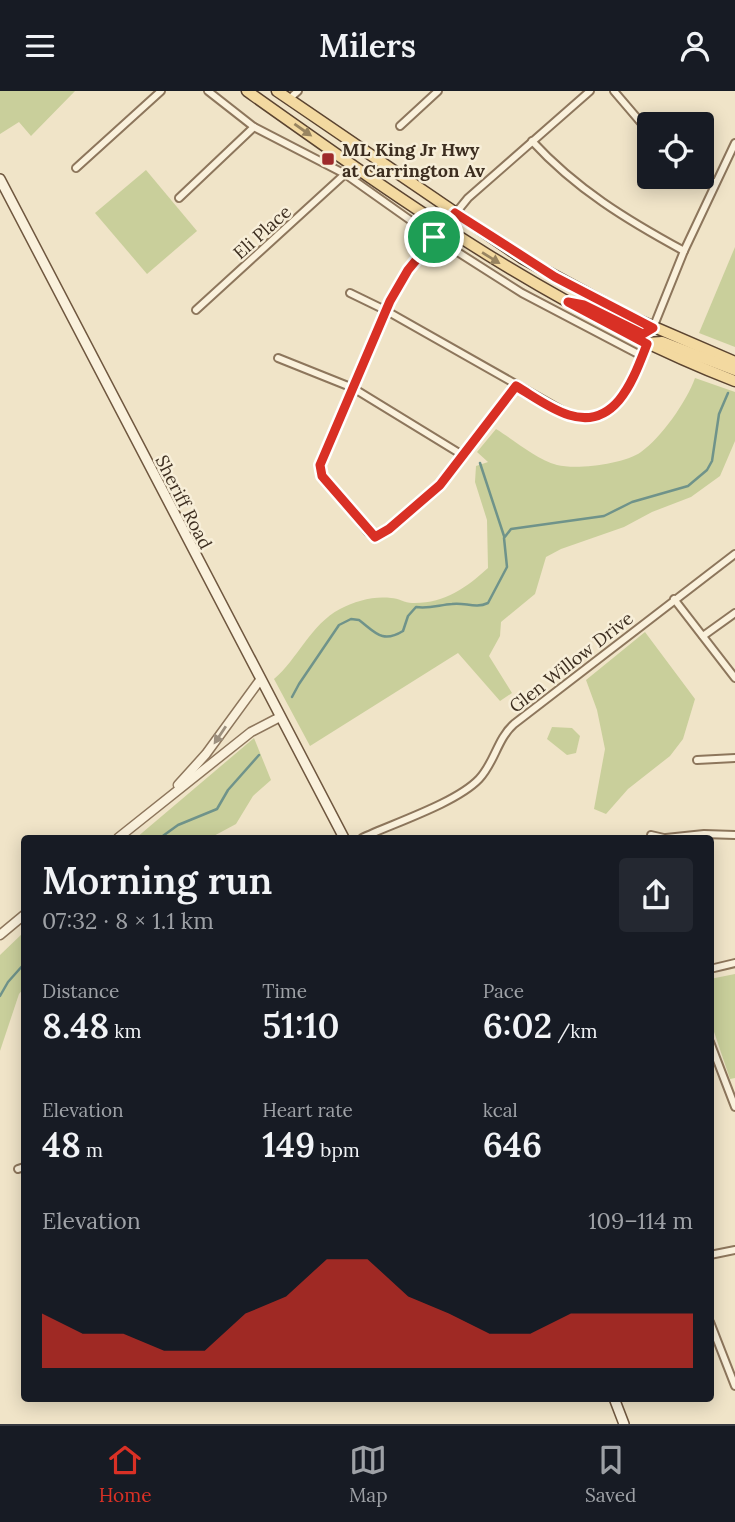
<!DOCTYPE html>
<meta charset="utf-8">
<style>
:root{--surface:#171b24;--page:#242831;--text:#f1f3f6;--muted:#9ea1a6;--line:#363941;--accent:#d93025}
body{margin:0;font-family:Lora,serif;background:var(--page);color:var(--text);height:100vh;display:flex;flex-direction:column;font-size:26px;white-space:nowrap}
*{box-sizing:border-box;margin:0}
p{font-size:23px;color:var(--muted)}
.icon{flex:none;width:38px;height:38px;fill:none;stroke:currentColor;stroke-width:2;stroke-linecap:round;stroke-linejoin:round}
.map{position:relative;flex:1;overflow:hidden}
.side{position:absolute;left:21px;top:744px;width:693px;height:567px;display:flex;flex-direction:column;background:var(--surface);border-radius:7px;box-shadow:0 4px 18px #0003}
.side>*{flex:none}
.controls{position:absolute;left:637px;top:21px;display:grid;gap:14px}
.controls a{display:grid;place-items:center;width:77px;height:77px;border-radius:7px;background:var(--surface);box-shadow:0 4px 18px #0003;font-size:35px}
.pin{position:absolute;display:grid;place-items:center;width:60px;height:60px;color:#fff;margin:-30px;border:4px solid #fff;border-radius:50%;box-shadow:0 2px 7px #0007}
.round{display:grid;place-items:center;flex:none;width:74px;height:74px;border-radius:7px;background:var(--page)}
.head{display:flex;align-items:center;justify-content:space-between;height:119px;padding:0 21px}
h1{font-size:38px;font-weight:600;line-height:52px}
.stats{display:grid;grid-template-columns:repeat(3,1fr);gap:10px;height:119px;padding:7px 21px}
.stats div{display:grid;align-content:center}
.stats b{font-size:35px;font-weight:600}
.stats small{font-size:19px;font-weight:400}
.stats p{font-size:19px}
.chart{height:196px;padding:14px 21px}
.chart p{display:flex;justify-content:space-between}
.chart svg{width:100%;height:126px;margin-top:7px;fill:var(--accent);opacity:.7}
header{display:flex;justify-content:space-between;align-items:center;height:91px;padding:0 21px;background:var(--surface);font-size:32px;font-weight:600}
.tabs{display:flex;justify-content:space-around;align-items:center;height:98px;border-top:2px solid var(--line);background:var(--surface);font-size:19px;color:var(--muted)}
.tabs a{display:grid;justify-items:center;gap:4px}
.tabs .selected{color:var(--accent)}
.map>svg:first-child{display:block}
.green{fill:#c9cf9b}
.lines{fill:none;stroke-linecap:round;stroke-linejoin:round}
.stream{stroke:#6f938a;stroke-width:2.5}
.minor-casing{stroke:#8d765c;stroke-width:10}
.tertiary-casing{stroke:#8d765c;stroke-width:11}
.secondary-casing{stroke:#6f573f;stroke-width:12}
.primary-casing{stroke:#5b4430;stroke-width:13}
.minor{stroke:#faf1dc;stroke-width:6}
.tertiary{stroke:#faf1dc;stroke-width:8}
.secondary{stroke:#faf1dc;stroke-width:9}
.primary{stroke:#f3d9a0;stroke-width:10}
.oneway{fill:#988460}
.oneway2{fill:#9c907e}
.route-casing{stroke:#fff;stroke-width:14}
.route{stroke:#d93025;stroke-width:9}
.poi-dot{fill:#9e2a2b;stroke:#f7eed8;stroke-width:2.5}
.labels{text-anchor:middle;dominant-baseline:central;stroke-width:5;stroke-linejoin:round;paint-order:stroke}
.poi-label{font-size:18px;font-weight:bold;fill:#3d2e20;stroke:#f7eed8;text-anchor:start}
.street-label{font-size:18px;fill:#3d2e20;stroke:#f7eed8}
</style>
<header><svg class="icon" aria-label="menu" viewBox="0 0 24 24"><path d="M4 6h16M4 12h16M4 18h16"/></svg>Milers<svg class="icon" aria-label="person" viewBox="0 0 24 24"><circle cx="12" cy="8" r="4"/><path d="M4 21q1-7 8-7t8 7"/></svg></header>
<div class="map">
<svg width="735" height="1333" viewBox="0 0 735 1333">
<rect width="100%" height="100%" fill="#f0e4c8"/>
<g class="green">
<path d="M0 0H75L31 45 19 31 0 43Z"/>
<path d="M146 79 197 140 147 183 95 122Z"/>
<path d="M735 156V256L699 242Z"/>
<path d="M695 287 735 301V350L720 385 691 406 652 421 624 436 561 458 546 466 535 503 501 531 500 545 489 565 512 602 500 610 458 562 310 655 274 588C297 569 311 533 340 518 356 510 373 505 391 507 398 507 405 512 412 512 444 513 466 497 488 477L487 429 475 391 476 375 488 371 477 361 496 338C514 349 536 368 557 374 577 379 624 373 641 361 661 347 687 310 695 287Z"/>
<path d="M645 541 695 608 683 648 670 665 628 698 606 723 594 718 605 658 597 619 586 589Z"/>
<path d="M552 636 572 637 580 645 576 662 567 664 547 648Z"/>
<path d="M254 647 271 689 253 705 236 733 210 747H136Z"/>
<path d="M24 841V897L19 903 0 960V864Z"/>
<path d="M735 883V987L730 988 711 932 710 888Z"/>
</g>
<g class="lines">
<g class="stream">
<path d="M480 372 504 445"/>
<path d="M292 606 299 593 339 534 351 528 359 529C375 541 382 553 403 540L408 525 416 516C429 518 439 514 452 513 465 511 475 518 488 512L507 476 504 447 511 438 604 425 632 411 688 395 707 379 712 370 719 323 728 302"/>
<path d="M160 747 178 734 217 718 228 699 259 664"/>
<path d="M0 905 8 891 24 873"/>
</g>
<defs>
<g id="minor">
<path d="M208 0 254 36 345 83 434 146 522 202 642 265"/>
<path d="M614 0 649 41"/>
<path d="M289 8 298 0"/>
<path d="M400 35 438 0"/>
<path d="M532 50C576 98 627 129 684 160"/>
<path d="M76 77 161 0"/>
<path d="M702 84 715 92"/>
<path d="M179 107 254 36"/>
<path d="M350 202 385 219 572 325C622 331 632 290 647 253"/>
<path d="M196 219 345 83"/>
<path d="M653 237 684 160 735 52"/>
<path d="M278 267 353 297 464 365"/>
<path d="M516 295 440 394 379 445H373L368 441 321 383 320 374 385 219 403 187 468 107 590 0"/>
<path d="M674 508 735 587"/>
<path d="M703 545 735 522"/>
<path d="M697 669 735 667"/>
<path d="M651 744 664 747"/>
<path d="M362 747C394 732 456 712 479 688 495 671 497 648 514 633L735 463"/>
<path d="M666 747 704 743 735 744"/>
<path d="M710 878 735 872"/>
<path d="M710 951 735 1016"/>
<path d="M18 1078 24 1076"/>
<path d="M710 1164 735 1159"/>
<path d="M710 1231 735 1295"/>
</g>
<g id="tertiary">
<path d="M178 694 206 663 260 589"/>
<path d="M118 747 251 641 280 626"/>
<path d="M0 844 24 824"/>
</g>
<g id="secondary">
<path d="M0 88 344 747"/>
<path d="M614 1307 624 1333"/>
</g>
<g id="primary">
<path d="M247 0C402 110 557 221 735 290"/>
<path d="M277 0 522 167 631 226 735 271"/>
<path d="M648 252 662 251 735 279"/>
</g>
</defs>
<use href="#minor" class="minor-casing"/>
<use href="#tertiary" class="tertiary-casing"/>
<use href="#secondary" class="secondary-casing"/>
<use href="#primary" class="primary-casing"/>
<use href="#minor" class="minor"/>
<use href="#tertiary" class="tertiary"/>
<use href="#secondary" class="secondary"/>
<use href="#primary" class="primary"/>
</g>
<defs><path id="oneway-solid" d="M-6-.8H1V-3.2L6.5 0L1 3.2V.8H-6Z" transform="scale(1.75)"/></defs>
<g class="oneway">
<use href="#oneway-solid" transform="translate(303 39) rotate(35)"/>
<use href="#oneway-solid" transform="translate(491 167) rotate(32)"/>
</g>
<use class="oneway2" href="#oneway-solid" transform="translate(220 644) rotate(124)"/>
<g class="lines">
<defs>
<path id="route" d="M455 122 555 186 653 237 643 243 584 214 568 211 647 253C634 286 617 339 569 324 550 318 533 305 516 295L440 394 389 438 375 446 322 385 320 374 390 210 408 179Z"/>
</defs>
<use href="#route" class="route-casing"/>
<use href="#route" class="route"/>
</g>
<rect class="poi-dot" x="321" y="61" width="14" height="14" rx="3.5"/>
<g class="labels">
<g class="poi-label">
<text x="342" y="58">ML King Jr Hwy<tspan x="342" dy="21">at Carrington Av</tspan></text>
</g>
<g class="street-label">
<text transform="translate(262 141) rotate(-42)">Eli Place</text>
<text transform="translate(184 411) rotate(63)">Sheriff Road</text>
<text transform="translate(571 571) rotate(-38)">Glen Willow Drive</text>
</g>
</g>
</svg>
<div class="controls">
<a><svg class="icon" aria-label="locate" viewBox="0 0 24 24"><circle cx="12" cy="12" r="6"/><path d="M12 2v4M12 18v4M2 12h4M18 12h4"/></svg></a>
</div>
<div class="pin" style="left:434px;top:146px;background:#1e9e55"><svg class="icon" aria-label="arrive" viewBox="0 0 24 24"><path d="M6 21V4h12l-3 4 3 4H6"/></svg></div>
<section class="side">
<div class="head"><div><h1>Morning run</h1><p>07:32 · 8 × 1.1 km</p></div><a class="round"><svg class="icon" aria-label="share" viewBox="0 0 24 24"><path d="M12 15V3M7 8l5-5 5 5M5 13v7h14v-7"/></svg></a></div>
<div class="stats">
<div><p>Distance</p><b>8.48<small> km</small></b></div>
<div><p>Time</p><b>51:10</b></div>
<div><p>Pace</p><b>6:02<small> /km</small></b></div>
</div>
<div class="stats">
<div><p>Elevation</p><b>48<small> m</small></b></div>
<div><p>Heart rate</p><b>149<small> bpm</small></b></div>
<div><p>kcal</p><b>646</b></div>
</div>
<div class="chart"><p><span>Elevation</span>109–114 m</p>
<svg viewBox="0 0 160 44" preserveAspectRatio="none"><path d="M0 44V25L10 32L20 32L30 38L40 38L50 25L60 19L70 6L80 6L90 19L100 25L110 32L120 32L130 25L140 25L150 25L160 25V44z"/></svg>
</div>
</section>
</div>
<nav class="tabs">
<a class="selected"><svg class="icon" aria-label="home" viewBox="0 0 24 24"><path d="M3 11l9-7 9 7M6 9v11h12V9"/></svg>Home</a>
<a><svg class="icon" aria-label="map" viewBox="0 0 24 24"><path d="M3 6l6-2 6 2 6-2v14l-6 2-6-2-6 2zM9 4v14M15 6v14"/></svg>Map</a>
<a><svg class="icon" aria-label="saved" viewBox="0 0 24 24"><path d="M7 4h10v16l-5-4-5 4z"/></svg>Saved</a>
</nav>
